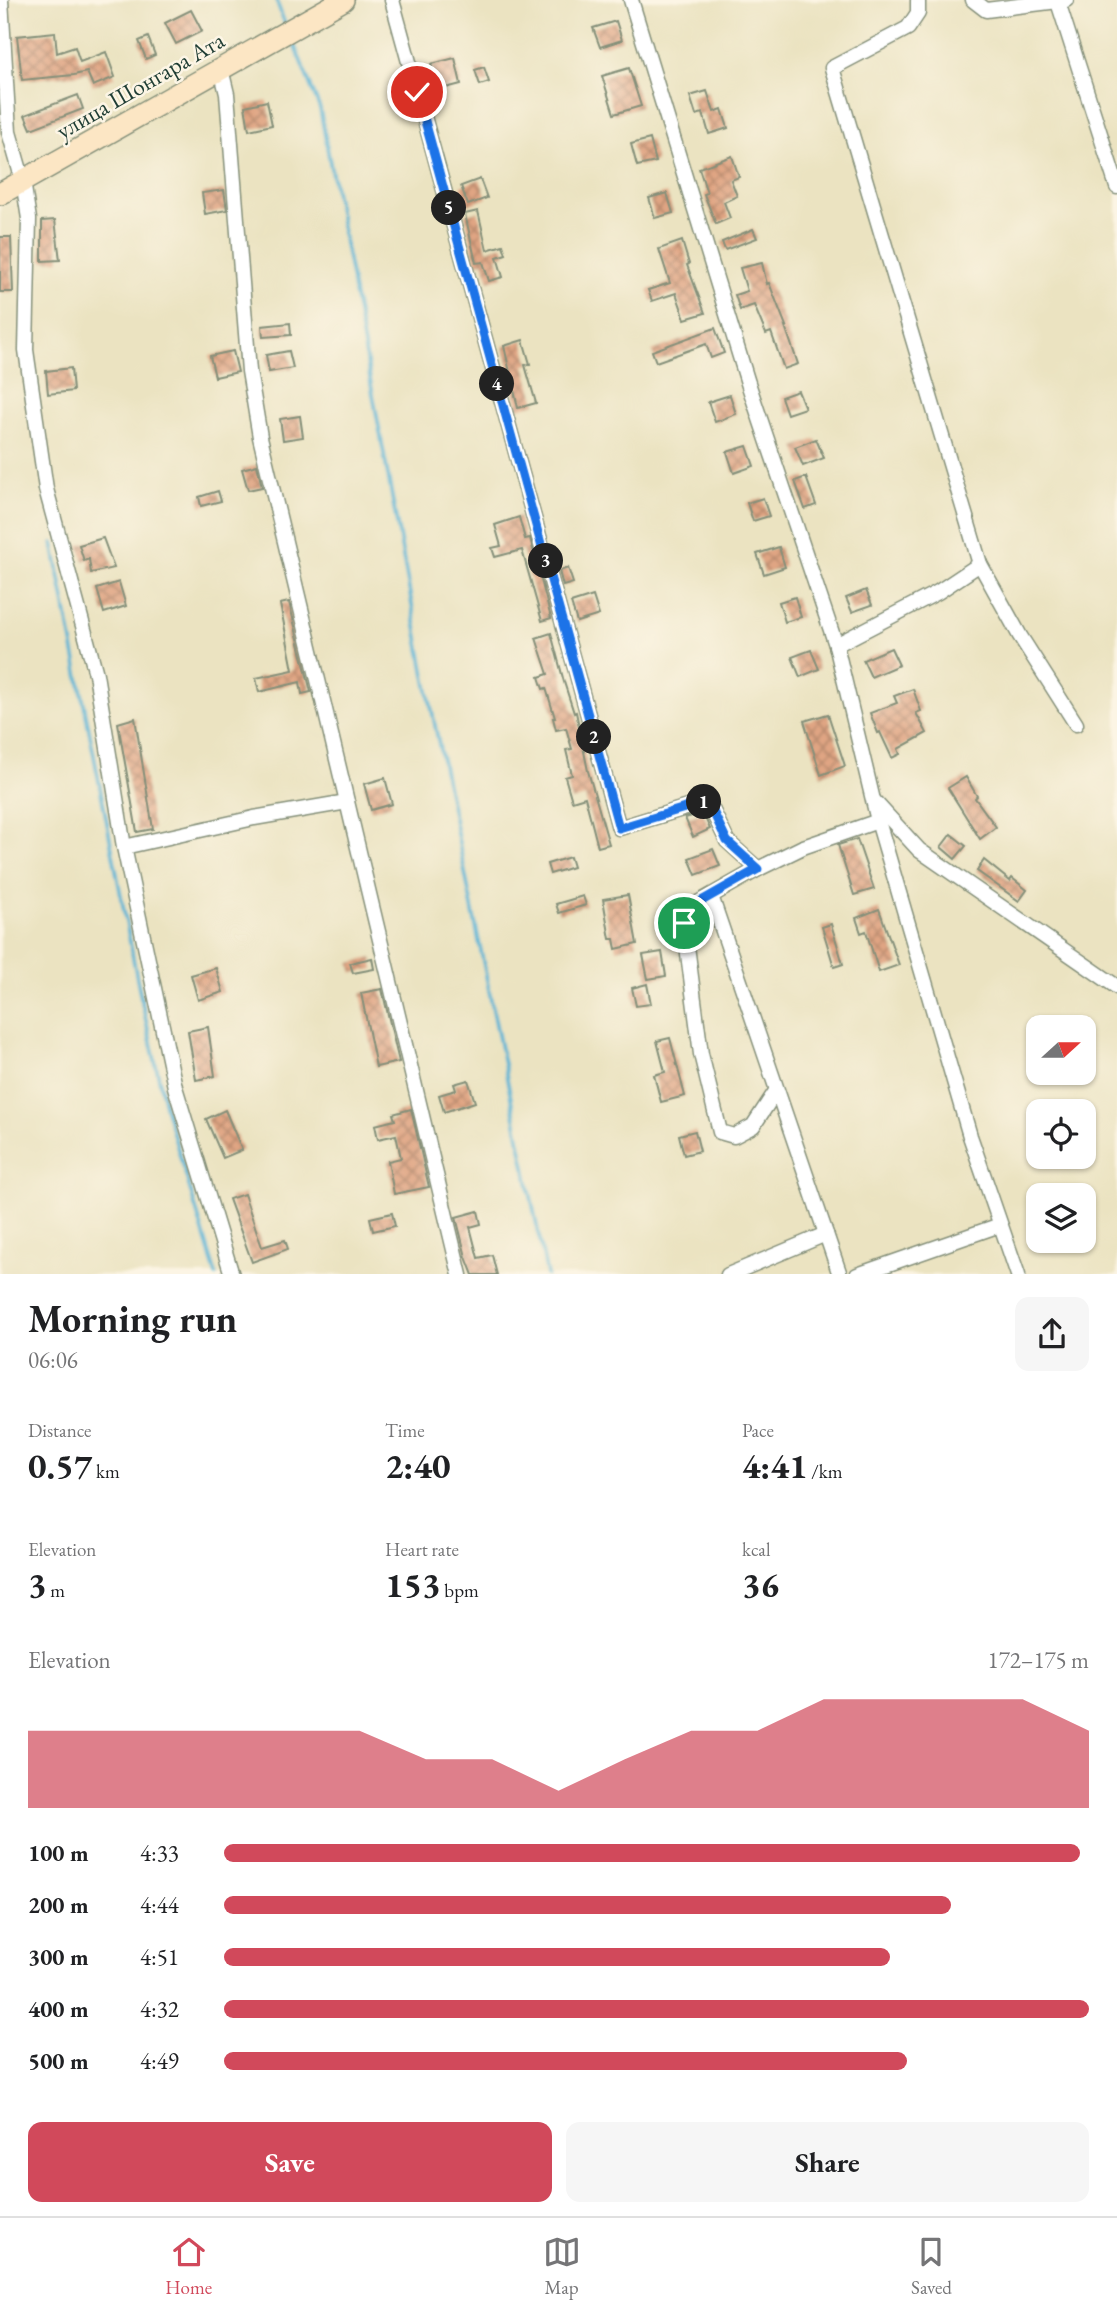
<!DOCTYPE html>
<meta charset="utf-8">
<style>
:root{--surface:#fff;--page:#f6f6f6;--text:#202124;--muted:#757577;--line:#e0e0e0;--accent:#d1495b}
body{margin:0;font-family:"EB Garamond",serif;background:var(--page);color:var(--text);height:100vh;display:flex;flex-direction:column;font-size:26px;white-space:nowrap}
*{box-sizing:border-box;margin:0}
p{font-size:23px;color:var(--muted)}
.icon{flex:none;width:38px;height:38px;fill:none;stroke:currentColor;stroke-width:2;stroke-linecap:round;stroke-linejoin:round}
.map{position:relative;height:1274px;overflow:hidden}
.panel{display:flex;flex-direction:column;background:var(--surface);flex:1}
.panel>*{flex:none}
.needle{width:46px;rotate:69deg}
.fabs{position:absolute;left:1026px;top:1015px;display:grid;gap:14px}
.fabs a{display:grid;place-items:center;width:70px;height:70px;border-radius:14px;background:var(--surface);box-shadow:0 2px 5px #0004;font-size:35px}
.pin{position:absolute;display:grid;place-items:center;width:60px;height:60px;color:#fff;margin:-30px;border:4px solid #fff;border-radius:50%;box-shadow:0 2px 7px #0007}
.km{position:absolute;width:35px;height:35px;margin:-18px;border-radius:50%;background:#222;color:#fff;font-size:19px;line-height:35px;text-align:center}
.round{display:grid;place-items:center;flex:none;width:74px;height:74px;border-radius:14px;background:var(--page)}
.overview{display:flex;align-items:center;justify-content:space-between;height:119px;padding:0 28px}
h1{font-size:38px;font-weight:700;line-height:52px}
.figures{display:grid;grid-template-columns:repeat(3,1fr);gap:10px;height:119px;padding:7px 28px}
.figures div{display:grid;align-content:center}
.figures b{font-size:35px;font-weight:700}
.figures small{font-size:19px;font-weight:400}
.figures p{font-size:19px}
.chart{height:196px;padding:14px 28px}
.chart p{display:flex;justify-content:space-between}
.chart svg{width:100%;height:126px;margin-top:7px;fill:var(--accent);opacity:.7}
.button{display:flex;gap:14px;margin-top:auto;padding:14px 28px}
.button a{flex:1;height:80px;border-radius:14px;background:var(--accent);color:#fff;font-size:28px;font-weight:700;line-height:80px;text-align:center}
.button a+a{background:var(--page);color:var(--text)}
ul{padding:0 28px;list-style:none;font-size:23px}
li{display:grid;grid-template-columns:112px 84px 1fr;align-items:center;height:52px}
li i{height:18px;border-radius:9px;background:var(--accent)}
.tab-bar{display:flex;justify-content:space-around;align-items:center;height:98px;border-top:2px solid var(--line);background:var(--surface);font-size:19px;color:var(--muted)}
.tab-bar a{display:grid;justify-items:center;gap:4px}
.tab-bar .active{color:var(--accent)}
.map>svg:first-child{display:block}
.lines{fill:none;stroke-linecap:round;stroke-linejoin:round}
.stream{stroke:#57b3d5;stroke-width:3.5}
.building{fill:url(#building-cross-hatch)}
.street-casing{stroke:#85907a;stroke-width:17}
.secondary-casing{stroke:#85907a;stroke-width:24}
.street{stroke:#fff;stroke-width:14}
.secondary{stroke:#fce6c4;stroke-width:21}
.route-casing{stroke:#fff;stroke-width:14}
.route{stroke:#1a73e8;stroke-width:9}
.labels{text-anchor:middle;dominant-baseline:central;stroke-width:5;stroke-linejoin:round;paint-order:stroke}
.street-label{font-size:24px;fill:#1f3d34;stroke:#fcf5e5}
</style>
<div class="map">
<svg width="1117" height="1275" viewBox="0 0 1117 1275">
<defs>
<pattern id="building-cross-hatch" width="8" height="8" patternUnits="userSpaceOnUse" patternTransform="scale(1.75)"><rect width="8" height="8" fill="#e0a583"/><path d="M0 0l8 8M0 8l8-8" fill="none" stroke="#b5886c"/></pattern>
</defs>
<rect width="100%" height="100%" fill="#fcf5e5"/>
<filter id="ink" filterUnits="userSpaceOnUse"><feTurbulence type="fractalNoise" baseFrequency=".0143" numOctaves="2"/><feDisplacementMap in="SourceGraphic" scale="14" xChannelSelector="R" yChannelSelector="G"/><feConvolveMatrix kernelMatrix="1 2 1 2 8 2 1 2 1" color-interpolation-filters="sRGB"/></filter>
<filter id="wash" filterUnits="userSpaceOnUse"><feTurbulence type="fractalNoise" baseFrequency=".00686" numOctaves="4" result="noise"/><feDisplacementMap in="SourceGraphic" scale="28" xChannelSelector="R" yChannelSelector="G"/><feGaussianBlur stdDeviation="1.57" result="paint"/><feColorMatrix in="noise" values="0 0 0 0 0 0 0 0 0 0 0 0 0 0 0 0 0 1.4 0 .05"/><feComposite in="paint" operator="in"/></filter>
<g filter="url(#wash)">
<rect width="100%" height="100%" fill="#ebe3c1"/>
<g class="lines">
<g class="stream">
<path d="M276 0 285 24"/>
<path d="M291 37 320 109 427 686 547 1275"/>
<path d="M53 543 139 989 166 1110 216 1275"/>
</g>
</g>
<g id="blocks">
<g class="building">
<path d="M191 10 202 31 176 44 165 23Z"/>
<path d="M616 21 622 40 600 47 593 28Z"/>
<path d="M55 32 57 53 75 47 80 62 106 52 115 77 93 86 87 72 74 75 22 80 17 36Z"/>
<path d="M148 37 155 55 146 59 139 41Z"/>
<path d="M455 58 461 84 438 90 431 64Z"/>
<path d="M484 67 489 82 480 85 475 70Z"/>
<path d="M629 68 641 106 614 114 602 76Z"/>
<path d="M707 91 714 112 722 109 728 128 709 134 703 113 696 115 690 96Z"/>
<path d="M78 95 83 109 31 129 25 115Z"/>
<path d="M267 101 272 125 249 130 245 106Z"/>
<path d="M650 139 656 162 637 166 631 144Z"/>
<path d="M732 156 739 177 731 180 737 196 724 202 730 218 716 224 704 194 707 193 699 168Z"/>
<path d="M480 179 487 198 468 205 461 186Z"/>
<path d="M224 190 227 210 205 214 202 193Z"/>
<path d="M667 193 673 213 655 218 649 198Z"/>
<path d="M478 211 487 250 503 245 506 254 497 257 503 277 489 281 483 262 476 263 465 214Z"/>
<path d="M55 220 60 260 42 261V221Z"/>
<path d="M753 229 757 238 725 250 722 242Z"/>
<path d="M0 237H11L13 292H0Z"/>
<path d="M682 241 689 264 687 265 705 313 685 319 676 293 652 301 648 290 670 283 659 249Z"/>
<path d="M762 263 767 284 769 283 786 326H785L798 364 784 369 771 332 766 334 754 305 740 310 735 295 747 291 740 268Z"/>
<path d="M290 323 291 335 263 337 262 326Z"/>
<path d="M715 328 724 353 711 358 706 344 656 362 652 351Z"/>
<path d="M523 340 530 364 525 365 536 403 518 408 504 346Z"/>
<path d="M233 351 238 372 215 377 210 356Z"/>
<path d="M289 351 293 368 269 372 266 355Z"/>
<path d="M71 368 73 391 48 394 46 371Z"/>
<path d="M798 391 805 408 787 414 781 397Z"/>
<path d="M730 395 736 414 715 422 708 402Z"/>
<path d="M300 416 303 437 283 440 280 419Z"/>
<path d="M816 439 824 458 803 466 795 447Z"/>
<path d="M747 446 754 466 734 473 727 452Z"/>
<path d="M257 465 262 487 248 490 242 469Z"/>
<path d="M806 477 816 505 805 509 795 481Z"/>
<path d="M218 491 221 501 201 506 199 497Z"/>
<path d="M763 498 769 516 753 521 747 503Z"/>
<path d="M519 517 525 539 530 538 551 618 542 621 522 550 495 557 492 548 501 546 495 525Z"/>
<path d="M103 538 114 568 91 573 89 559 84 561 79 545Z"/>
<path d="M779 547 785 567 764 574 757 554Z"/>
<path d="M568 568 573 583 563 586 559 571Z"/>
<path d="M119 582 126 606 104 613 97 589Z"/>
<path d="M866 590 872 605 852 612 846 598Z"/>
<path d="M593 596 599 615 577 622 571 603Z"/>
<path d="M795 597 801 617 785 622 779 602Z"/>
<path d="M289 602 311 692 302 694 300 682 259 692 256 678 293 670 280 604Z"/>
<path d="M551 633 564 682 574 713 576 712 588 771 609 844 598 847 585 797 572 801 565 777 572 775 566 750 572 749 566 728 556 730 553 718H555L546 688 543 689 539 677 548 674 536 638Z"/>
<path d="M891 648 899 665 871 677 863 660Z"/>
<path d="M811 650 819 669 800 677 792 657Z"/>
<path d="M913 689 921 711 916 713 927 733 898 749 900 754 892 758 880 732 878 733 870 713 897 703 894 696Z"/>
<path d="M828 714 845 766 821 775 804 721Z"/>
<path d="M135 718 153 829 137 832 118 723Z"/>
<path d="M966 777 977 796 975 798 996 827 980 839 948 788Z"/>
<path d="M385 778 392 804 371 810 364 784Z"/>
<path d="M703 813 710 829 693 837 685 818Z"/>
<path d="M951 834 966 846 955 859 941 847Z"/>
<path d="M857 839 874 889 854 895 838 845Z"/>
<path d="M713 849 720 866 696 875 689 858Z"/>
<path d="M570 857 573 867 550 874 547 864Z"/>
<path d="M984 860 1010 881 1012 878 1027 890 1019 901 977 871Z"/>
<path d="M628 895 637 944 616 949 614 939H610L603 899Z"/>
<path d="M583 896 586 905 559 913 556 904Z"/>
<path d="M879 909 899 965 879 972 866 931 861 933 856 918Z"/>
<path d="M831 924 843 964 834 967 822 927Z"/>
<path d="M662 952 666 976 648 979 643 955Z"/>
<path d="M372 958 374 969 353 973 350 963Z"/>
<path d="M216 968 223 992 198 1000 191 975Z"/>
<path d="M647 984 651 1004 636 1006 632 988Z"/>
<path d="M382 989 399 1062 376 1067 361 993Z"/>
<path d="M208 1027 215 1076 196 1080 188 1031Z"/>
<path d="M670 1038 685 1096 661 1102 654 1075 665 1072 657 1041Z"/>
<path d="M468 1080 475 1102 444 1112 439 1095 456 1090 454 1084Z"/>
<path d="M411 1109 429 1187 394 1194 388 1161 401 1158 396 1135 378 1139 375 1125 395 1120 393 1114Z"/>
<path d="M225 1110 242 1150 223 1158 206 1119Z"/>
<path d="M695 1131 700 1151 684 1155 679 1135Z"/>
<path d="M244 1194 262 1247 285 1240 288 1249 252 1262 229 1199Z"/>
<path d="M478 1211 481 1224 470 1227 478 1258 492 1255 497 1275H473L466 1257 456 1217Z"/>
<path d="M392 1213 395 1226 373 1231 370 1218Z"/>
</g>
</g>
</g>
<g filter="url(#ink)">
<use href="#blocks" fill-opacity="0" stroke="#85907a" stroke-width="2"/>
<g class="lines">
<defs>
<g id="street">
<path d="M1 0 9 132 23 181 29 219 26 350 46 489 96 674 124 847 175 1087 232 1275"/>
<path d="M392 0 619 828 708 801 727 841 758 869"/>
<path d="M631 0 748 383 836 645 878 821 970 1136 1018 1275"/>
<path d="M918 0V13L908 28 832 68 980 564 1020 636 1076 724"/>
<path d="M973 0 986 10 1066 0"/>
<path d="M1058 2 1117 187"/>
<path d="M221 69 227 94 249 371 260 437 460 1275"/>
<path d="M836 645 938 592 980 564"/>
<path d="M874 801 919 850 1117 987"/>
<path d="M124 847 254 818 347 802"/>
<path d="M711 896 840 1275"/>
<path d="M776 1091 753 1126 734 1136 720 1132 701 1054 684 923 698 903 758 869 803 847 878 821"/>
<path d="M728 1275 826 1234"/>
<path d="M857 1275 1000 1225"/>
</g>
<path id="secondary" d="M0 194 343 0"/>
</defs>
<use href="#street" class="street-casing"/>
<use href="#secondary" class="secondary-casing"/>
<use href="#street" class="street"/>
<use href="#secondary" class="secondary"/>
</g>
</g>
<g class="lines" filter="url(#ink)">
<defs>
<path id="route" d="M417 92 619 828 708 801 727 841 758 869 698 903 684 923"/>
</defs>
<use href="#route" class="route-casing"/>
<use href="#route" class="route"/>
</g>
<g class="labels">
<g class="street-label">
<text transform="translate(140 85) rotate(-30)">улица Шонгара Ата</text>
</g>
</g>
</svg>
<div class="fabs">
<a><svg class="needle" viewBox="-14 -14 28 28"><path d="M0-13l5 13h-10z" fill="#e53935"/><path d="M0 13l5-13h-10z" fill="#757577"/></svg></a>
<a><svg class="icon" aria-label="locate" viewBox="0 0 24 24"><circle cx="12" cy="12" r="6"/><path d="M12 2v4M12 18v4M2 12h4M18 12h4"/></svg></a>
<a><svg class="icon" aria-label="layers" viewBox="0 0 24 24"><path d="M12 4l9 5-9 5-9-5zM3 14l9 5 9-5"/></svg></a>
</div>
<div class="pin" style="left:684px;top:923px;background:#1e9e55"><svg class="icon" aria-label="arrive" viewBox="0 0 24 24"><path d="M6 21V4h12l-3 4 3 4H6"/></svg></div>
<div class="pin" style="left:417px;top:92px;background:#d93025"><svg class="icon" aria-label="check" viewBox="0 0 24 24"><path d="M5 12l5 5 9-10"/></svg></div>
<b class="km" style="left:704px;top:802px">1</b>
<b class="km" style="left:594px;top:737px">2</b>
<b class="km" style="left:546px;top:561px">3</b>
<b class="km" style="left:497px;top:384px">4</b>
<b class="km" style="left:449px;top:208px">5</b>
</div>
<section class="panel">
<div class="overview"><div><h1>Morning run</h1><p>06:06</p></div><a class="round"><svg class="icon" aria-label="share" viewBox="0 0 24 24"><path d="M12 15V3M7 8l5-5 5 5M5 13v7h14v-7"/></svg></a></div>
<div class="figures">
<div><p>Distance</p><b>0.57<small> km</small></b></div>
<div><p>Time</p><b>2:40</b></div>
<div><p>Pace</p><b>4:41<small> /km</small></b></div>
</div>
<div class="figures">
<div><p>Elevation</p><b>3<small> m</small></b></div>
<div><p>Heart rate</p><b>153<small> bpm</small></b></div>
<div><p>kcal</p><b>36</b></div>
</div>
<div class="chart"><p><span>Elevation</span>172–175 m</p>
<svg viewBox="0 0 160 44" preserveAspectRatio="none"><path d="M0 44V17L10 17L20 17L30 17L40 17L50 17L60 27L70 27L80 38L90 27L100 17L110 17L120 6L130 6L140 6L150 6L160 17V44z"/></svg>
</div>
<ul>
<li><b>100 m</b>4:33<i style="width:99%"></i></li>
<li><b>200 m</b>4:44<i style="width:84%"></i></li>
<li><b>300 m</b>4:51<i style="width:77%"></i></li>
<li><b>400 m</b>4:32<i style="width:100%"></i></li>
<li><b>500 m</b>4:49<i style="width:79%"></i></li>
</ul>
<div class="button"><a>Save</a><a>Share</a></div>
</section>
<nav class="tab-bar">
<a class="active"><svg class="icon" aria-label="home" viewBox="0 0 24 24"><path d="M3 11l9-7 9 7M6 9v11h12V9"/></svg>Home</a>
<a><svg class="icon" aria-label="map" viewBox="0 0 24 24"><path d="M3 6l6-2 6 2 6-2v14l-6 2-6-2-6 2zM9 4v14M15 6v14"/></svg>Map</a>
<a><svg class="icon" aria-label="saved" viewBox="0 0 24 24"><path d="M7 4h10v16l-5-4-5 4z"/></svg>Saved</a>
</nav>
